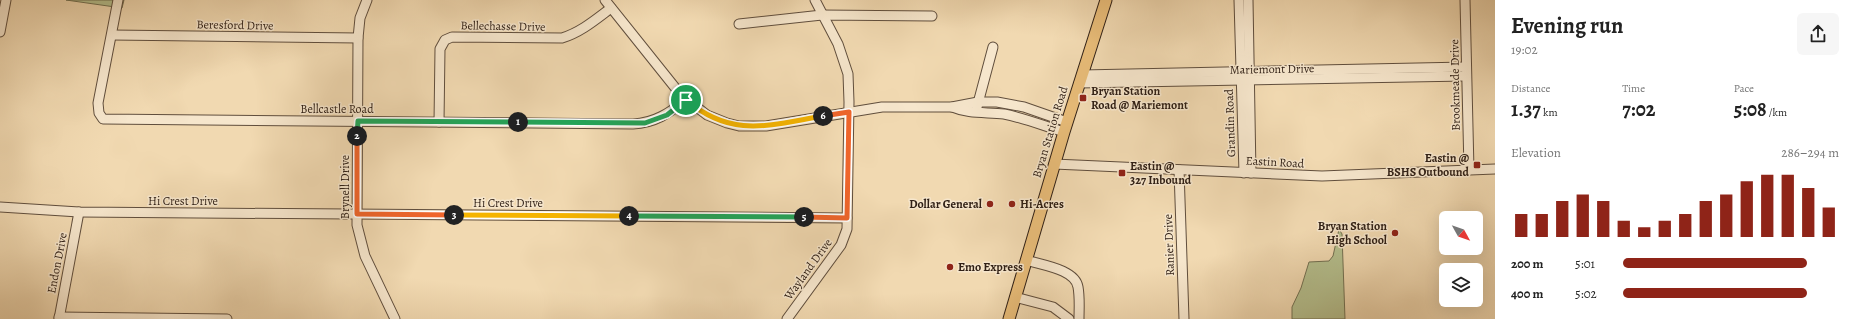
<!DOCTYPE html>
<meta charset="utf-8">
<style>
:root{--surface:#fff;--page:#f6f6f6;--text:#222;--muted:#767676;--accent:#8f2418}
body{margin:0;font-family:Alegreya,serif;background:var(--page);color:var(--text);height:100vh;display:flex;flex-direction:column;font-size:15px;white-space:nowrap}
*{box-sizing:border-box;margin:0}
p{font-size:13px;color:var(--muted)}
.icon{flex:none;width:22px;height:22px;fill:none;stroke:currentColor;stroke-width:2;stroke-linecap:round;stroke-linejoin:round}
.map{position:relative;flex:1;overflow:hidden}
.drawer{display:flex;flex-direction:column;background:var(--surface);width:360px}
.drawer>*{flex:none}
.needle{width:26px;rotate:130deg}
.controls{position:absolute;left:1439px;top:211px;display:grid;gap:8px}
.controls a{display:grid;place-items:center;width:44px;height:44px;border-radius:6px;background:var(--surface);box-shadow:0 4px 16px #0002;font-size:20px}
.pin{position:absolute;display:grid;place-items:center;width:34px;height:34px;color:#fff;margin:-17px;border:2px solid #fff;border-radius:50%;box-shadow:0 1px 4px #0007}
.km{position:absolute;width:20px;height:20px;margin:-10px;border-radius:50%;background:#222;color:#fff;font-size:11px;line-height:20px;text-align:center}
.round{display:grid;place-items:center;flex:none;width:42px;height:42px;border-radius:6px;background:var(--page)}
.headline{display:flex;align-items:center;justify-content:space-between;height:68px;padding:0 16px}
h1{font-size:22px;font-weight:600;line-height:30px}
.metrics{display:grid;grid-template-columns:repeat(3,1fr);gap:6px;height:68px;padding:4px 16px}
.metrics div{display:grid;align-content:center}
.metrics b{font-size:20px;font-weight:600}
.metrics small{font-size:11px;font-weight:400}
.metrics p{font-size:11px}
.chart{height:112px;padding:8px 16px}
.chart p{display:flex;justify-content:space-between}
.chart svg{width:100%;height:72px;margin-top:4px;stroke:var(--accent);stroke-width:6}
ul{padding:0 16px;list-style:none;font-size:13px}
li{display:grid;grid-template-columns:64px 48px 1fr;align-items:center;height:30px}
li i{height:10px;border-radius:5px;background:var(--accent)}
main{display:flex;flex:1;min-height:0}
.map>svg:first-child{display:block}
.green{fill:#b5c08f;stroke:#727052}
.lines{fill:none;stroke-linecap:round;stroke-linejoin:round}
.minor-casing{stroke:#604e3d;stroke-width:11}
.major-casing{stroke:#302016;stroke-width:13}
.minor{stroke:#f6e6cc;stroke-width:9}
.major{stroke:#e8bc78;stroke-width:11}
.split-1-casing{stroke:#fff;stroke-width:8}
.split-2-casing{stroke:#fff;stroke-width:8}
.split-3-casing{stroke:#fff;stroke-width:8}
.split-4-casing{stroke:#fff;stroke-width:8}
.split-5-casing{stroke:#fff;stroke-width:8}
.split-6-casing{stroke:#fff;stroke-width:8}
.split-7-casing{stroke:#fff;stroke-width:8}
.split-1{stroke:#22a559;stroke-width:5}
.split-2{stroke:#22a559;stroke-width:5}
.split-3{stroke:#f0652b;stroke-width:5}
.split-4{stroke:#f5b400;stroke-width:5}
.split-5{stroke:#22a559;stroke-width:5}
.split-6{stroke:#f0652b;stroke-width:5}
.split-7{stroke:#f5b400;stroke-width:5}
.poi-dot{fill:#8f2418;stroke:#f6e6cc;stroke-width:1.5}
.labels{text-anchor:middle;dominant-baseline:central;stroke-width:3;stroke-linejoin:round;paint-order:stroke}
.street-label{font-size:12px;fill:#302016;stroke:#f6e6cc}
.poi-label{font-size:12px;font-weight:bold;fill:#302016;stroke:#f6e6cc;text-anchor:start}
</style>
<main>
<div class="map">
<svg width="1495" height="319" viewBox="0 0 1495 319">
<rect width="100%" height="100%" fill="#f1d9b1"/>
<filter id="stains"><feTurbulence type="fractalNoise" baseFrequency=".005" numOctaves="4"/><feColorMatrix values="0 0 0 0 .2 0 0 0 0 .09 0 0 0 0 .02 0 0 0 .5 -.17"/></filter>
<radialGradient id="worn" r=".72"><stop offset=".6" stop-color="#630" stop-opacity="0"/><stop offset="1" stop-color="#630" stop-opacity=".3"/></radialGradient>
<g class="green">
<path d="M66 0H124L122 8Z"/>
<path d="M1339 229 1342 234 1345 319H1292V307L1301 288 1309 262 1329 261 1333 256Z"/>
</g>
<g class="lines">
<defs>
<g id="minor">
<path d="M118 0 98 103 99 113 103 119 633 124C655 123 669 113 686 100"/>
<path d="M367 0 360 18 358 38 357 225 365 256 395 319"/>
<path d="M605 0 681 95 707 115 727 123 739 126H766L882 107H952L978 102H997L1024 107 1067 122"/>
<path d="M1239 0 1244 173"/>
<path d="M1248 0 1251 173"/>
<path d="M1465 0 1469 170"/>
<path d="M739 24 822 15 932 16"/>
<path d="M0 32 6 0"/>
<path d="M112 35 358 38"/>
<path d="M1082 75 1466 67"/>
<path d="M1079 83 1466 76"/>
<path d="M952 107C968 114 986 112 1004 114 1024 118 1044 126 1064 132"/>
<path d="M977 107 993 47"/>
<path d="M439 122 440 49 445 40 452 37 562 38C581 32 595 20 611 8"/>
<path d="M1054 164 1322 176 1495 169"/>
<path d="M1179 170 1184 319"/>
<path d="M0 207 79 212 847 218"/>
<path d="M1026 260C1041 265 1075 269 1078 287 1080 298 1079 309 1079 319"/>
<path d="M1015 297 1053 307 1069 319"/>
<path d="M59 317 227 319"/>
<path d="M59 319 79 212"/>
<path d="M787 319 841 245 847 229 849 102 848 74 838 44 815 0"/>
</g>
<path id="major" d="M1009 319 1064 132 1106 0"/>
</defs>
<use href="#minor" class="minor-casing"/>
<use href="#major" class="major-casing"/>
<use href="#minor" class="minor"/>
<use href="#major" class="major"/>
</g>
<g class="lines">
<defs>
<path id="split-1" d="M518 122 645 123 667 115 686 100"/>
<path id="split-2" d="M357 136 358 121 518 122"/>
<path id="split-3" d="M357 136V214L454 215"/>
<path id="split-4" d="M454 215 629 216"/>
<path id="split-5" d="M629 216 804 217"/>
<path id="split-6" d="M804 217 847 218 849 112 823 116"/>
<path id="split-7" d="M686 100C733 139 769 125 823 116"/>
</defs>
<use href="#split-1" class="split-1-casing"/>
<use href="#split-2" class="split-2-casing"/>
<use href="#split-3" class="split-3-casing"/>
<use href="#split-4" class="split-4-casing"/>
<use href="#split-5" class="split-5-casing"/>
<use href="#split-6" class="split-6-casing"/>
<use href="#split-7" class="split-7-casing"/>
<use href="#split-1" class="split-1"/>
<use href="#split-2" class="split-2"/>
<use href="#split-3" class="split-3"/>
<use href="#split-4" class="split-4"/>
<use href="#split-5" class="split-5"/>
<use href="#split-6" class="split-6"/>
<use href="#split-7" class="split-7"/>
</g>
<g class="poi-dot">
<rect x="1079" y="94" width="8" height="8" rx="2"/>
<rect x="1473" y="161" width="8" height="8" rx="2"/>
<rect x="1118" y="169" width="8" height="8" rx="2"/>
<circle cx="990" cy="204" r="4"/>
<circle cx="1012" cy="204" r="4"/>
<circle cx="1395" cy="233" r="4"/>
<circle cx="950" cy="267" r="4"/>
</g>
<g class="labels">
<g class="street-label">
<text transform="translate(235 25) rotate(1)">Beresford Drive</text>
<text transform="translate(503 26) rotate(1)">Bellechasse Drive</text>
<text transform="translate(1272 69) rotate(-1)">Mariemont Drive</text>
<text transform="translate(1455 85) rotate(-91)">Brookmeade Drive</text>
<text x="337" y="109">Bellcastle Road</text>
<text transform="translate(1230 123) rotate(-92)">Grandin Road</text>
<text transform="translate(1050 132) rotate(-73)">Bryan Station Road</text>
<text transform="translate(1275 162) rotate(3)">Eastin Road</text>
<text transform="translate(345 187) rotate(-90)">Brynell Drive</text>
<text x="183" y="201">Hi Crest Drive</text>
<text x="508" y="203">Hi Crest Drive</text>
<text transform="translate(1169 245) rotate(-92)">Ranier Drive</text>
<text transform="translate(57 263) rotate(-79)">Endon Drive</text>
<text transform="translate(808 269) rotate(-54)">Wayland Drive</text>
</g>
<g class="poi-label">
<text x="1091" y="91">Bryan Station<tspan x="1091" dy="14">Road @ Mariemont</tspan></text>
<text x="1469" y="158" text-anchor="end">Eastin @<tspan x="1469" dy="14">BSHS Outbound</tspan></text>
<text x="1130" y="166">Eastin @<tspan x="1130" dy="14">327 Inbound</tspan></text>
<text x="982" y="204" text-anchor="end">Dollar General</text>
<text x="1020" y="204">Hi-Acres</text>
<text x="1387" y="226" text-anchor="end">Bryan Station<tspan x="1387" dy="14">High School</tspan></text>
<text x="958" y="267">Emo Express</text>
</g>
</g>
<rect width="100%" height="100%" filter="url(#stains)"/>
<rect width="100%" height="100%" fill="url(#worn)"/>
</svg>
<div class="controls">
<a><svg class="needle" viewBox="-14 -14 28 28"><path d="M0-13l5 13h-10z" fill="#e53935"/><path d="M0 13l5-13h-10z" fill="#767676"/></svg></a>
<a><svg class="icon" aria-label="layers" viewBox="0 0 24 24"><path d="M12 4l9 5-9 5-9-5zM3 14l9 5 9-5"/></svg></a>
</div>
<div class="pin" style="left:686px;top:100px;background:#1e9e55"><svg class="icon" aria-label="arrive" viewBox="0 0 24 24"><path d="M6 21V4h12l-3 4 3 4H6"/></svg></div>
<b class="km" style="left:518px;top:122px">1</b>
<b class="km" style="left:357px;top:136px">2</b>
<b class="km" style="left:454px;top:215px">3</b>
<b class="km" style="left:629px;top:216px">4</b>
<b class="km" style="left:804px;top:217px">5</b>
<b class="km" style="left:823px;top:116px">6</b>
</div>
<section class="drawer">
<div class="headline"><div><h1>Evening run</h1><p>19:02</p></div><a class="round"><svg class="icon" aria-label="share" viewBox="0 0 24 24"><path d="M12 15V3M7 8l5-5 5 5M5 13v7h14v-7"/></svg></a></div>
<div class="metrics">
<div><p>Distance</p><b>1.37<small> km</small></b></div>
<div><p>Time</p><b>7:02</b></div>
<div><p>Pace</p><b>5:08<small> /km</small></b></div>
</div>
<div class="chart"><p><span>Elevation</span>286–294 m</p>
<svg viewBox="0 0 160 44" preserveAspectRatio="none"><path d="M5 44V30M15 44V30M25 44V22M35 44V18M45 44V22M55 44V34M65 44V38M75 44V34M85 44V30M95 44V22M105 44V18M115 44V10M125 44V6M135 44V6M145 44V14M155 44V26"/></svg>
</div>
<ul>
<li><b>200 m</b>5:01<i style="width:85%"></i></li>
<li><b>400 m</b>5:02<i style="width:85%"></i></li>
</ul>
</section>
</main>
